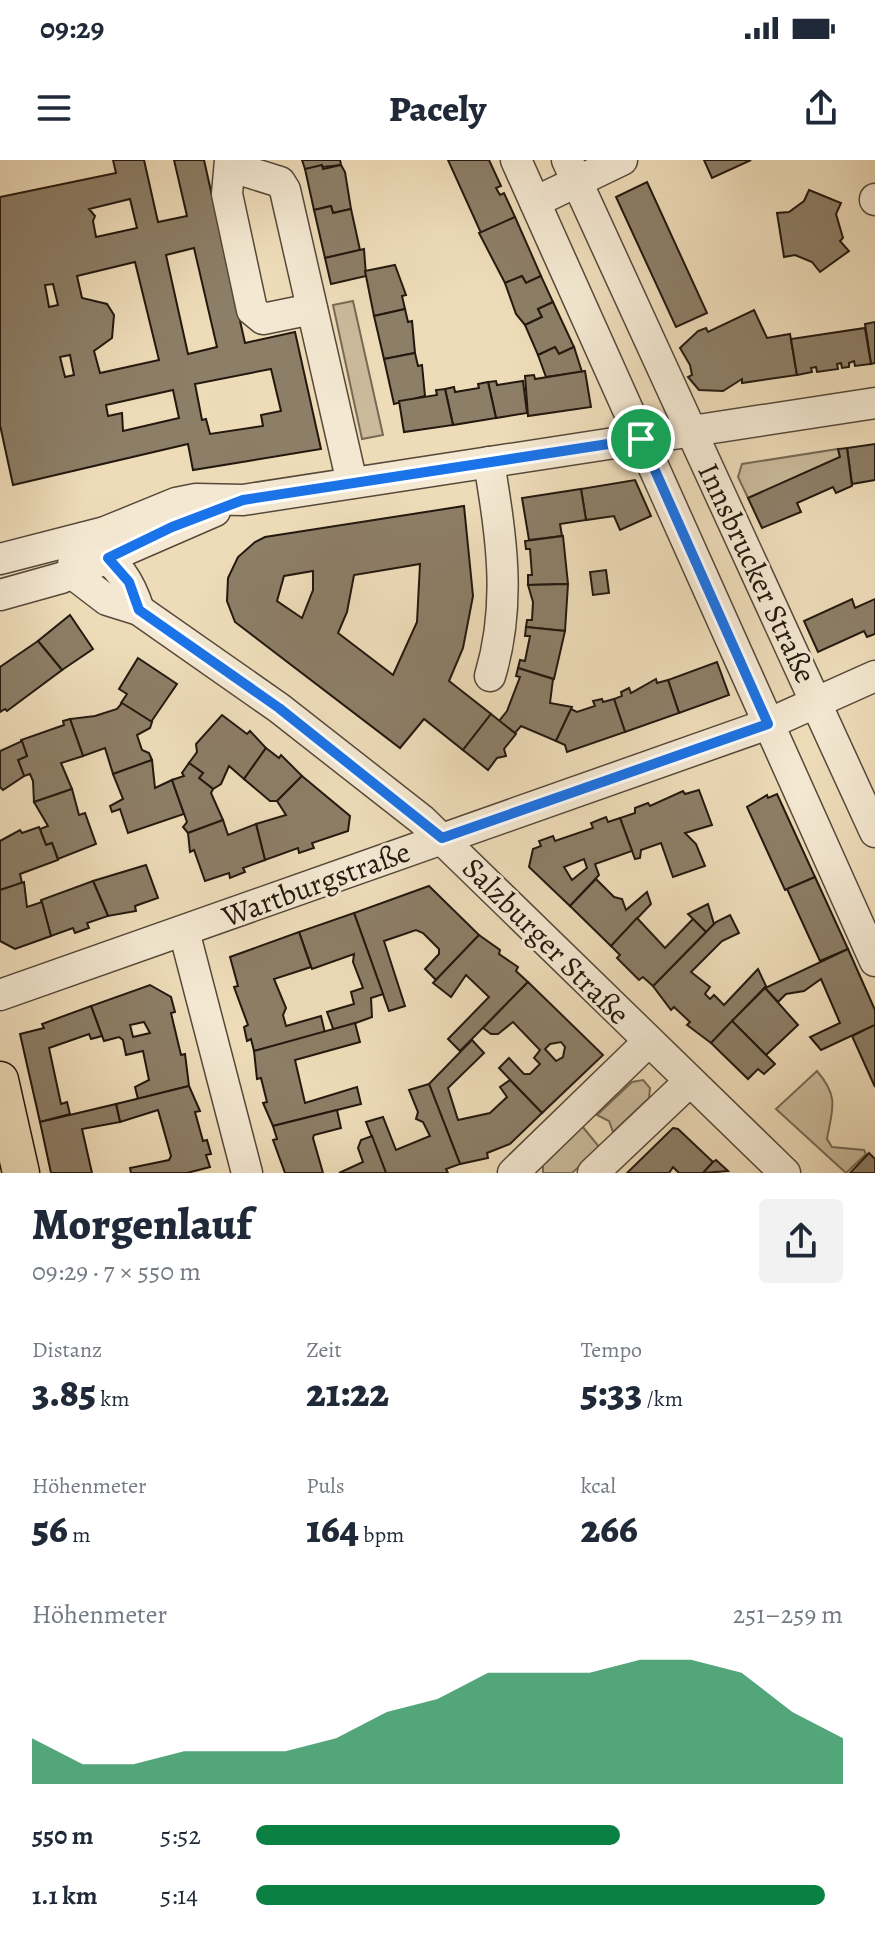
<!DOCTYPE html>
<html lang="de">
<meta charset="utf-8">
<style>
:root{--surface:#fff;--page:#f2f2f3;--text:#1f2937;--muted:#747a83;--accent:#0b8043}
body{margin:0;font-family:Alegreya,serif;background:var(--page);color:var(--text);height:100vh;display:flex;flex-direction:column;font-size:30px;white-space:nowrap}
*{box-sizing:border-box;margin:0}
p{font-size:26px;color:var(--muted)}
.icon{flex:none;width:44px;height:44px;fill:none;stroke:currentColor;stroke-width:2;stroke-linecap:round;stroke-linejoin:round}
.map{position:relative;height:1013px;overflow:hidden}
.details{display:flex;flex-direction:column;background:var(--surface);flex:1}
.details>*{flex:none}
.pin{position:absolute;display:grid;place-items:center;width:68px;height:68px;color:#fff;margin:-34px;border:4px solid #fff;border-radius:50%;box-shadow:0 2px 8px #0007}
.round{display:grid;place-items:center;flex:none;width:84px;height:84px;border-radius:8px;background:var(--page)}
.overview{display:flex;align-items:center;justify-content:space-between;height:136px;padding:0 32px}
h1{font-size:44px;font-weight:800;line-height:60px}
.figures{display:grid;grid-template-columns:repeat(3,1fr);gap:12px;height:136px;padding:8px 32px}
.figures div{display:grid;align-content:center}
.figures b{font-size:40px;font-weight:800}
.figures small{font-size:22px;font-weight:400}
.figures p{font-size:22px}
.chart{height:224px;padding:16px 32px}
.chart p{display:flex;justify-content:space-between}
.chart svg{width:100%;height:144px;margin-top:8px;fill:var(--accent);opacity:.7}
ul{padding:0 32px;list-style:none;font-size:26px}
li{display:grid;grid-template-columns:128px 96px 1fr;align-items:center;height:60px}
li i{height:20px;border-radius:10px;background:var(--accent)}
.status{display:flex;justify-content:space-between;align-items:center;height:56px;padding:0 40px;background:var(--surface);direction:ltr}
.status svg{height:22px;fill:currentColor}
header{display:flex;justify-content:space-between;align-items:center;height:104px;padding:0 32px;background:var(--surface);font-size:36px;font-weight:800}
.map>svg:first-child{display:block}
.green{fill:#cbbb9c;stroke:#776a55;stroke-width:2}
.building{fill:#8d7e67;stroke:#23180e;stroke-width:2;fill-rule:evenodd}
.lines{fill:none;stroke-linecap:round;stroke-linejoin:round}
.minor-casing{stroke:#564939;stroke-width:33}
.major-casing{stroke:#23180e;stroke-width:39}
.minor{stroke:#f4e8d2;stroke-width:30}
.major{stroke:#eedcb9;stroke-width:36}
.route-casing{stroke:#fff;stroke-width:16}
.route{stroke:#1a73e8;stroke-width:10}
.labels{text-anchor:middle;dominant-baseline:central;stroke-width:6;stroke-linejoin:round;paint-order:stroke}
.street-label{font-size:30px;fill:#23180e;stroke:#f4e8d2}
</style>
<div class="status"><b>09:29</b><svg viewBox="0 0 49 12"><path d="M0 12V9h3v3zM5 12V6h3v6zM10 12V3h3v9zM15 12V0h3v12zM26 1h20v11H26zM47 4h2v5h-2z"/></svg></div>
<header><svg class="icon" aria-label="menu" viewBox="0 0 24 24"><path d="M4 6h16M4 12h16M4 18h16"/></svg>Pacely<svg class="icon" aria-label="share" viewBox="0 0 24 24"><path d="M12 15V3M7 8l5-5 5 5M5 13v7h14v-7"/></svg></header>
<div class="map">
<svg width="875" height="1013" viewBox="0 0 875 1013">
<rect width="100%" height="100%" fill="#eedcb9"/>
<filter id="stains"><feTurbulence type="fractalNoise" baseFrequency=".0025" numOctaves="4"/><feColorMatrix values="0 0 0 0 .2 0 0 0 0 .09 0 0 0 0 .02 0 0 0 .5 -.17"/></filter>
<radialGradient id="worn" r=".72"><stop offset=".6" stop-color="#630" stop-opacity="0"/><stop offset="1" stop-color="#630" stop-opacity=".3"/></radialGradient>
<g class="green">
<path d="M353 141 383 275 362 279 333 145Z"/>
<path d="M838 289 840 297 748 338 738 317 742 304Z"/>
<path d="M817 911C840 938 832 949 827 979L832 987 864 990 866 994 846 1013 776 949Z"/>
<path d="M643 920 650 928 649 938 613 972 609 961 597 955 632 922Z"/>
<path d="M582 966 600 988 572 1013H543V1004Z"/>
</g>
<g class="building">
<path d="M113 0H144L158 62 187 56 174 0H204L245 183 295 172 321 289 193 310 188 284 13 325 0 265V37L116 13ZM130 39 137 68 96 77 93 61 95 56 89 49ZM194 88 217 187 188 194 166 95ZM135 102 159 200 100 213 94 191 112 178 114 155 107 144 82 138 77 116ZM53 124 58 145 49 147 45 125ZM70 195 74 215 65 217 60 197ZM271 209 281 251 261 255 263 266 210 274 206 259 202 260 195 224ZM173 230 179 258 123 271 122 253 108 256 106 245Z"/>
<path d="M302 0H340L341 5 305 9Z"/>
<path d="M448 0H489L501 26 496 28 500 35 504 33 515 57 481 73Z"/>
<path d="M704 0H751L712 18Z"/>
<path d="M322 5 323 9 341 5 345 12 351 49 333 53 331 46 314 50 305 9Z"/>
<path d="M647 22 707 153 676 167 616 37Z"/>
<path d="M809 30 841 43 836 54 843 78 840 81 849 91 820 112 812 102 795 95 784 97 777 53 789 52 804 41Z"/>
<path d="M331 46 333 53 351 49 360 90 325 98 314 50Z"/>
<path d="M515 57 541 116 526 123 522 116 505 123 479 73Z"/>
<path d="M364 89 366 116 331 124 325 98Z"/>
<path d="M395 105 406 135 402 136 405 149 374 156 365 111Z"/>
<path d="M522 116 526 123 541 116 553 142 538 149 542 157 525 165 516 154 505 123Z"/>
<path d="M553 142 574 187 559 194 555 187 538 195 525 165 542 157 538 149Z"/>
<path d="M405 149 408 162 412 161 415 193 384 199 374 156Z"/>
<path d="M754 150 767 178 790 174 797 215 742 223V219L723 231 699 230 688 217 692 215 690 205 680 188 698 171 706 168 708 172Z"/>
<path d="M875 162V203L871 204 865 164Z"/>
<path d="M865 168 871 204 855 206 854 201 849 203V207L842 208 841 203 837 204 838 209 817 212 816 207 811 208 812 212 797 215 791 179Z"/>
<path d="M555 187 559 194 574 187 582 212 546 217 538 195Z"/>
<path d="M415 193 418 206 422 205 425 236 394 244 384 199Z"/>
<path d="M585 211 591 247 528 256 525 216 534 215 535 219Z"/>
<path d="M496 221 497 225 523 221 527 253 496 258 488 222Z"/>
<path d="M488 222 496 258 453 265 445 229 454 227 455 232 479 228 478 224Z"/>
<path d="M445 229 453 265 404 272 399 241 437 235 436 230Z"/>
<path d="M875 284V320L852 324 847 288Z"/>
<path d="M847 288 852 326 836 333 833 327 797 343 801 352 762 368 748 338 840 297 838 289Z"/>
<path d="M635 320 651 356 620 370 614 356 586 360 581 329Z"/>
<path d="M581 329 586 360 560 364 562 376 529 380 522 338Z"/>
<path d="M464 346 473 436 463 488 449 521 491 554 463 590 424 559 400 588 235 462 227 441 228 418 238 397 255 382 265 377ZM420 404 417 462 393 515 338 473 347 452 354 415ZM313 411V430L302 458 277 441 284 416Z"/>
<path d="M563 376 568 424 528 425V415H532L530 389H526L525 381Z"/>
<path d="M606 410 609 433 593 435 590 412Z"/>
<path d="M568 424 565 471 526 467 527 460H532L533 442 528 425Z"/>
<path d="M852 439 855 448 875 439V474L867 477 864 471 818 492 804 461Z"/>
<path d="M70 455 93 489 62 510 38 481Z"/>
<path d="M526 467 565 471 554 519 518 508 520 500 525 501 530 476H525Z"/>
<path d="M38 481 62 510 7 551 5 549 0 552V507Z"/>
<path d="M138 498 177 524 151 562 121 543 127 534 119 529Z"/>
<path d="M717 502 729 535 679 553 668 520Z"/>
<path d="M518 508 553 519 550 543 572 547 556 581 521 566 515 573 499 561 507 551 520 517 516 516Z"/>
<path d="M656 519 657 523 668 520 679 553 625 572 614 539 622 536 621 532 629 528 631 533Z"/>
<path d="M602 539 603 542 614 539 625 572 567 592 565 585 556 581 571 549 577 552 595 546 593 541Z"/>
<path d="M122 543 152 562 150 568 137 575 142 590 149 593 152 600 113 614 105 588 83 596 70 559 95 556 117 549Z"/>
<path d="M491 554 516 574 504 589 506 596 497 598 488 610 463 590Z"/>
<path d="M222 555 247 574 250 571 266 588 244 619 229 606 221 624 213 629 199 618 203 613 189 603 197 592 196 584Z"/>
<path d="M70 559 83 596 61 603 72 629 34 642 33 621 30 614 24 616 18 600 27 596 21 580 64 565 63 561Z"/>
<path d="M22 581 27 596 18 600 24 616 3 630 0 627V591Z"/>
<path d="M266 588 279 598 281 595 302 616 277 641H270L244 619Z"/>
<path d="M152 600 155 628 172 620 184 654 128 673 120 649 112 652 110 646 123 639 113 614Z"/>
<path d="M189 603 203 613 199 618 213 629 211 633 223 660 188 673 183 667 187 662 172 620 184 616 182 613Z"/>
<path d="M302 616 350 656 348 671 312 683 314 688 299 693 298 688 265 700 256 664 286 655 277 641Z"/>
<path d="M72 629 79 655 85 653 96 684 58 699 52 683 46 685 40 669 48 666 34 642Z"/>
<path d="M699 630 712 665 685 673 696 684 705 706 673 717 661 683 641 690 640 698 635 699 620 658 635 653V648L648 643 650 646 683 631 685 634Z"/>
<path d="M777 634 815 717 785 730 747 647 767 635 768 638Z"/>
<path d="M606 657 608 662 620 658 632 691 595 704 599 715 570 746 529 707 533 689 541 686 539 681 553 676 555 681 593 668 591 663ZM584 699 587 708 572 720 564 707Z"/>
<path d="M223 660 228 675 256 664 265 700 243 708 245 712 230 718 229 713 205 721 194 690 190 692 188 673Z"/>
<path d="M39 667 46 685 52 683 58 700 20 714 22 723 0 730V681L20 670 22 673Z"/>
<path d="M146 705 158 738 135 746 136 751 108 756 93 721Z"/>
<path d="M815 717 848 789 820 801 787 729Z"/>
<path d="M596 719 614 737 622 739 626 750 647 732 651 744 611 786 570 746Z"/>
<path d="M93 721 108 756 87 763 89 768 75 773 73 768 51 776 41 740Z"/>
<path d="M24 722 27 747 42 742 51 776 15 789 0 781V730Z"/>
<path d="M429 726 479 775 436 820 425 809 439 794V789L423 773 416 770 384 781 405 846 389 851 354 753Z"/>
<path d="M708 744 714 764 706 772 688 754Z"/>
<path d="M354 753 383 834 371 838 372 857 334 871 327 852 354 844 351 832 363 828 353 802 354 794 312 809 299 772Z"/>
<path d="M730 755 739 773 722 781 691 812 710 827 705 834 710 839 714 835 724 845 758 809 766 826 711 883 687 865 690 862 674 847 671 850 653 826 716 762Z"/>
<path d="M637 758 665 788 693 759 706 772 653 826 643 817 639 820 617 798 620 795 611 786Z"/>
<path d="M299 772 311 807 274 819 286 848 283 855 286 866 321 856 325 873 254 891 251 879 247 881 244 867 248 865 234 827 238 826 230 797Z"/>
<path d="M479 775 500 790 499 794 518 807 516 811 528 822 460 891 448 879 489 837 466 815 451 837 433 823Z"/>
<path d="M848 789 875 850V865L821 890 810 877 840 863 821 819 804 831 786 834 778 842 765 828Z"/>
<path d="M528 822 603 895 542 953 499 908 509 898 524 914H530L540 904 534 898 540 890 513 862 498 874H491L483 868ZM561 882 565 887 563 897 556 901 545 889 550 884Z"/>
<path d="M150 825 171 837 175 852 171 853 181 895 185 894 189 926 138 939 135 927 149 920 143 891 126 895 123 880 119 877 104 881 91 846ZM144 862 150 873 133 877 130 865Z"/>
<path d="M765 828 798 865 766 895 732 861Z"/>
<path d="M91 846 102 876 91 879 89 874 49 888 61 944 67 942 70 954 40 962 20 874 44 868 42 864Z"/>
<path d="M732 861 775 904 764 914 758 909 748 919 711 883Z"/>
<path d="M355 863 360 882 295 900 305 943 357 927 361 944 273 966 263 943 267 942 261 918 257 919 254 891Z"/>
<path d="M875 865V927L852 876Z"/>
<path d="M472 880 484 893 448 928 458 960 490 953 507 937 500 927 510 920 542 953 510 984 487 993 488 998 460 1004 429 924Z"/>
<path d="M429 924 460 1004 446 1009 448 1013H386L366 962 383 957 396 990 430 976 423 962 416 959 418 952 409 930Z"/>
<path d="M189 926 200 951 195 952 203 981 207 980 211 994 206 995 210 1007 187 1013H131L130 1008 169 1000 171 996 158 950 120 962 116 944Z"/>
<path d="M116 944 120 962 82 969 92 1013H51L40 962Z"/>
<path d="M337 950 341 968 314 975 313 978 323 1013H285L273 980 277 979 273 966Z"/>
<path d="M673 968 678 969 713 1002 703 1013H679L673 1007 669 1013H627Z"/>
<path d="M372 976 386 1013H339L363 1002 358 988 361 980Z"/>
<path d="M869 993 875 999V1013H850Z"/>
<path d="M716 1000 728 1011 703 1013 713 1002Z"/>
</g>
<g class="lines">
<defs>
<g id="minor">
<path d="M230 0 227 34 252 150 263 159 312 149"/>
<path d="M516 0 875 801"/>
<path d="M567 0 875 672"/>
<path d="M232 7 280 22 285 30 352 323"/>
<path d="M875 40V39"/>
<path d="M535 42 622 0"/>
<path d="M489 302C501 376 512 443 490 516"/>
<path d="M74 382 73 414 107 440 139 450 279 548 422 660 785 1013"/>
<path d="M91 389C118 402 130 422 139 450"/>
<path d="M0 399 105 372 176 343 196 339 243 340 875 243"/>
<path d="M0 435 61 418 215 351"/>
<path d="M184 771 247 1013"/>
<path d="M0 835 768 564 875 516"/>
<path d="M513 1013 648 882"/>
<path d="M593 1013 690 921"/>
</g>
<path id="major" d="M0 920 21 1013"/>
</defs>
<use href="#minor" class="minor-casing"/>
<use href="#major" class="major-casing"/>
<use href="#minor" class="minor"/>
<use href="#major" class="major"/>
</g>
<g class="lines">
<defs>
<path id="route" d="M641 279 768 564 442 678 279 548 139 450 129 422 108 398 172 367 243 340Z"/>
</defs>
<use href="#route" class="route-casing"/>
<use href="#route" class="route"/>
</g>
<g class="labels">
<g class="street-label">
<text transform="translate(757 413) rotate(65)">Innsbrucker Straße</text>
<text transform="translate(316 724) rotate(-20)">Wartburgstraße</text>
<text transform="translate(546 781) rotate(45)">Salzburger Straße</text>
</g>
</g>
<rect width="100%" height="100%" filter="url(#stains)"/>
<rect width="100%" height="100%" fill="url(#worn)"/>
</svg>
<div class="pin" style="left:641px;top:279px;background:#1e9e55"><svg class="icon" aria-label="arrive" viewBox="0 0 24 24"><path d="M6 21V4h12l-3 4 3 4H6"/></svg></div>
</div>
<section class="details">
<div class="overview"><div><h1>Morgenlauf</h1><p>09:29 · 7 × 550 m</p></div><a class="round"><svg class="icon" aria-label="share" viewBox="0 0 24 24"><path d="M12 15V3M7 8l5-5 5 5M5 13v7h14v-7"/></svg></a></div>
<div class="figures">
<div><p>Distanz</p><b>3.85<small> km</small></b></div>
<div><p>Zeit</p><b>21:22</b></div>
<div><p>Tempo</p><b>5:33<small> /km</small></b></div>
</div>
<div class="figures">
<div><p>Höhenmeter</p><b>56<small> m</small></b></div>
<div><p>Puls</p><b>164<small> bpm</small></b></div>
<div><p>kcal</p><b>266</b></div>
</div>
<div class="chart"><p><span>Höhenmeter</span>251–259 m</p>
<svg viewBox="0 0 160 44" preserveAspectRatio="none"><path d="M0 44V30L10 38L20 38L30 34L40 34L50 34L60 30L70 22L80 18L90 10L100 10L110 10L120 6L130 6L140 10L150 22L160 30V44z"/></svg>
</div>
<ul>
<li><b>550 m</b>5:52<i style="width:62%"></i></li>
<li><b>1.1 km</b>5:14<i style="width:97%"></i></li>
</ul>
</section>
